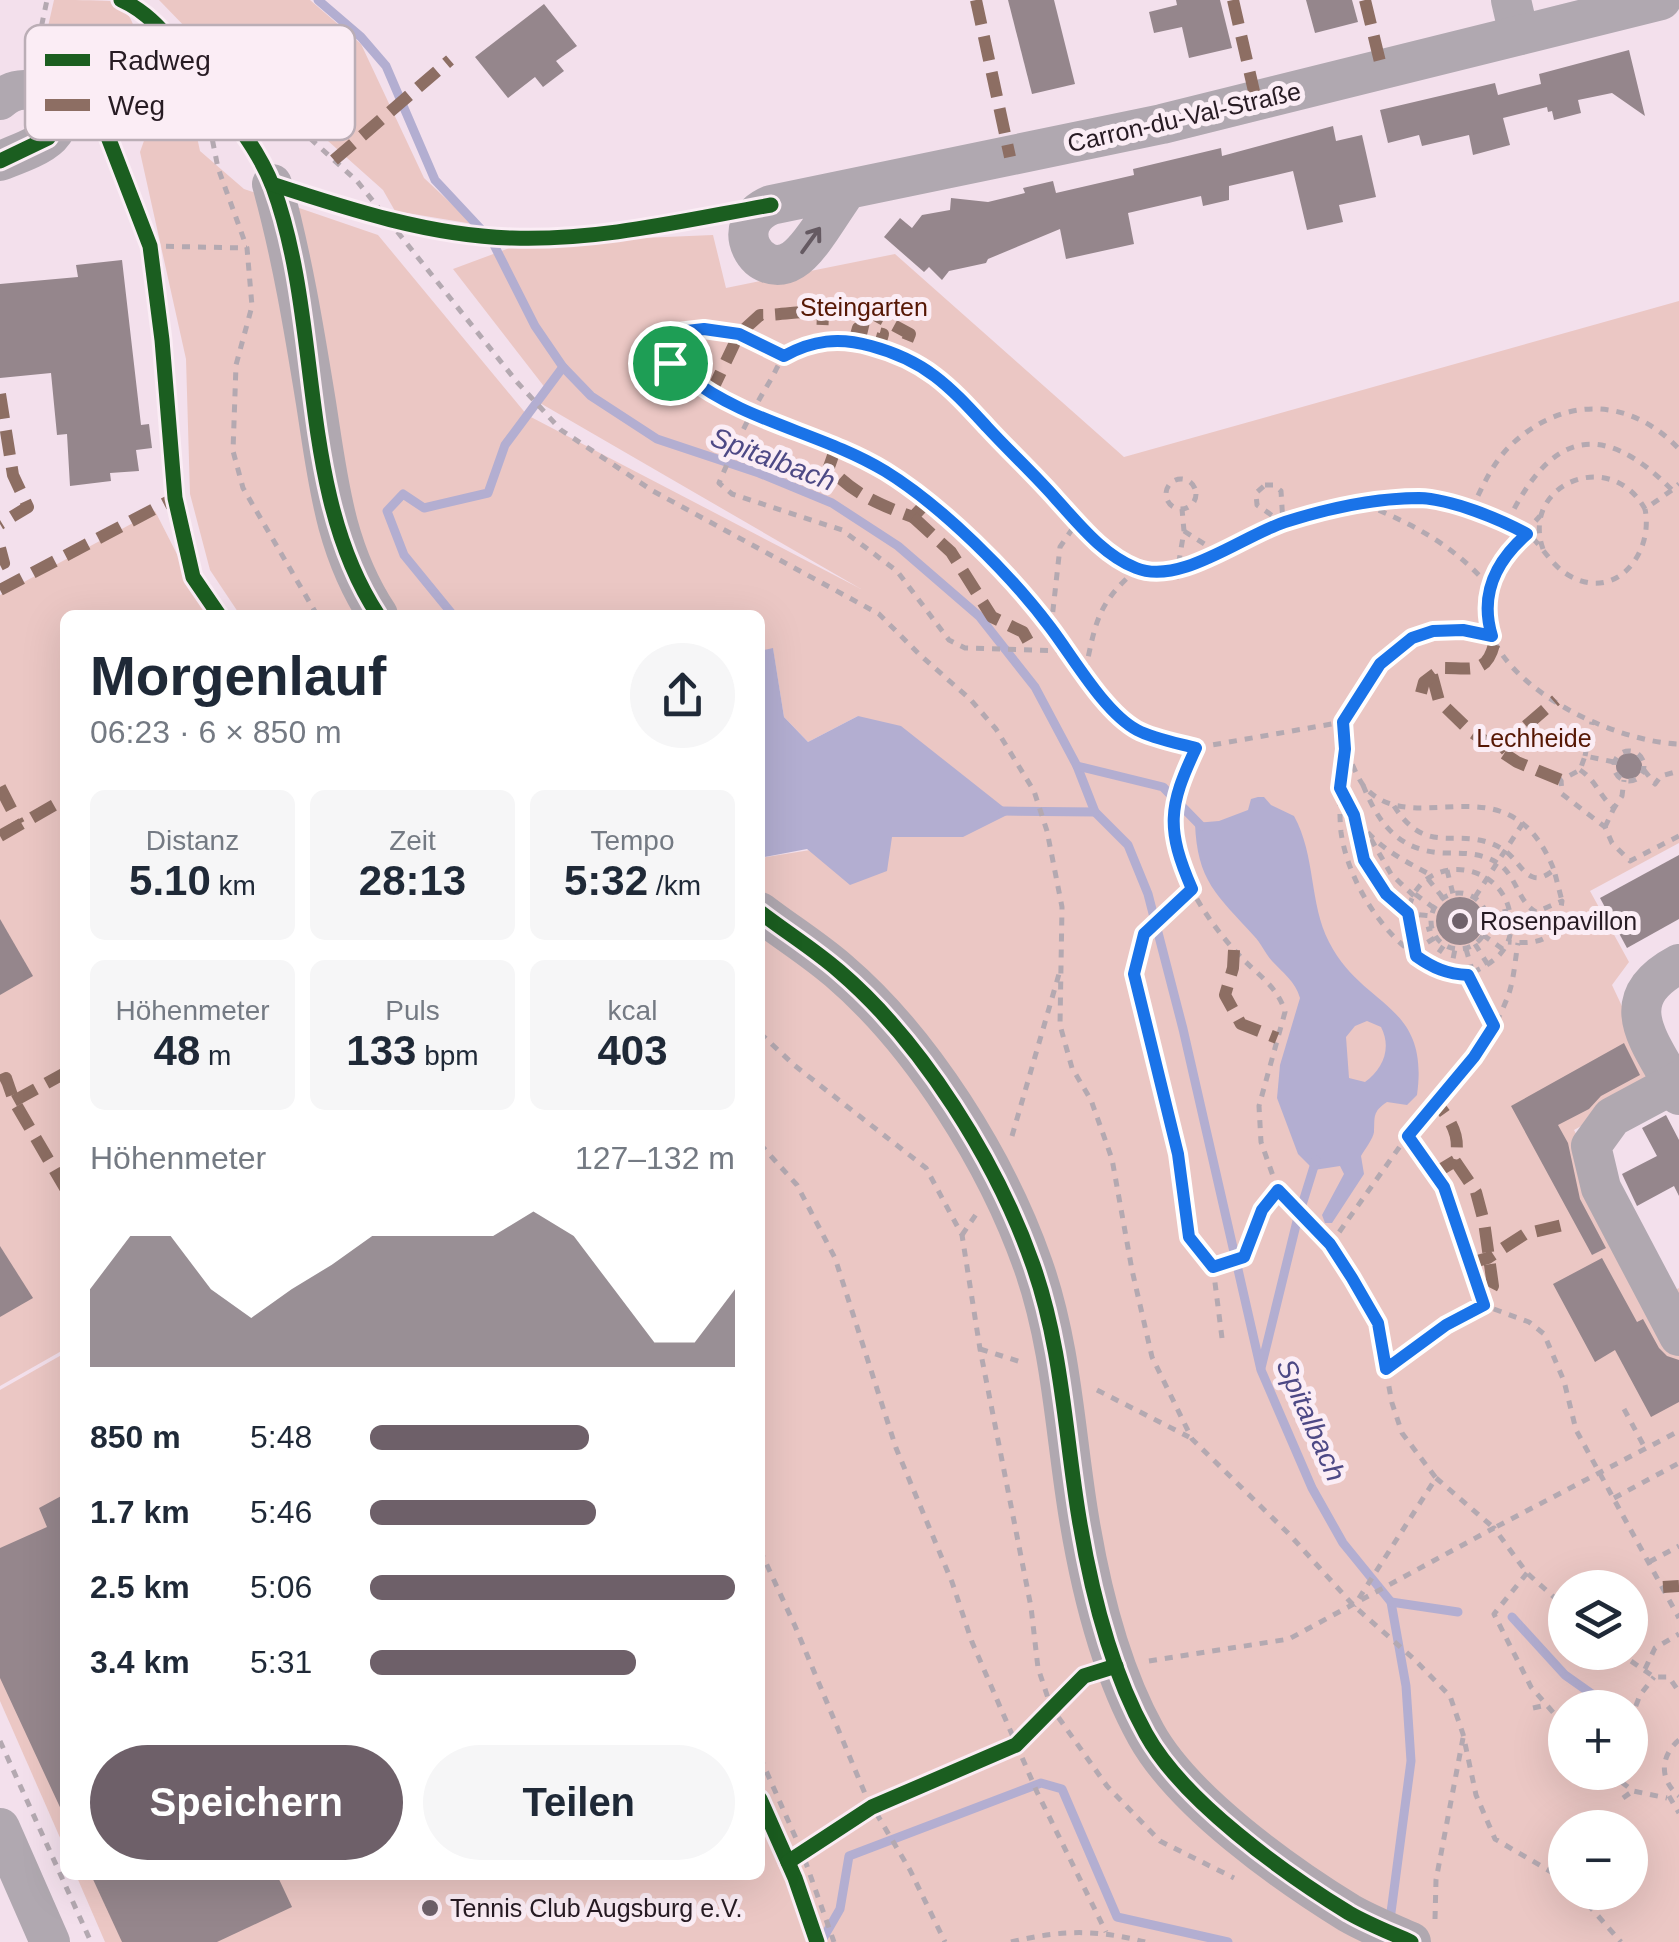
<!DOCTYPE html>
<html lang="de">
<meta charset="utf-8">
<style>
:root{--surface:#fff;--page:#f6f6f7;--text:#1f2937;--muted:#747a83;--accent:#6e6069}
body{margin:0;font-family:Helvetica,sans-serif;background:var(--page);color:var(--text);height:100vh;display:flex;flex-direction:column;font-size:38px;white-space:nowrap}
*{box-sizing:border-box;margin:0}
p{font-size:32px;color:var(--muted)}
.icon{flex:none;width:55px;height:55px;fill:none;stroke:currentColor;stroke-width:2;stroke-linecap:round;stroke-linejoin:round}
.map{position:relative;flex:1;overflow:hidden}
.details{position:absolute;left:60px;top:610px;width:705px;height:1270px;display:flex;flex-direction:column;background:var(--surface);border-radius:15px;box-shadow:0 10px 40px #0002}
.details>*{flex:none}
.buttons{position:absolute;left:1548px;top:1570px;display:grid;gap:20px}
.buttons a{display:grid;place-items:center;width:100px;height:100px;border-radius:50%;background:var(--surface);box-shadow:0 10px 40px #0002;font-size:50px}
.pin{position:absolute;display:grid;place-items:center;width:85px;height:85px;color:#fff;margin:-42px;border:5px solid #fff;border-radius:50%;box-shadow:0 2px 10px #0007}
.round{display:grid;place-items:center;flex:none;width:105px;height:105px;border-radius:52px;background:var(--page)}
.summary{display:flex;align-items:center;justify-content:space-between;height:170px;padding:0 30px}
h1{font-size:55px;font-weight:800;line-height:75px}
.metrics{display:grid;grid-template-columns:repeat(3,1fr);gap:15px;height:170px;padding:10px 30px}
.metrics div{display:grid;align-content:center;border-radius:15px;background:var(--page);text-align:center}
.metrics b{font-size:42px;font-weight:800}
.metrics small{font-size:28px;font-weight:400}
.metrics p{font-size:28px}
.chart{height:280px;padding:20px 30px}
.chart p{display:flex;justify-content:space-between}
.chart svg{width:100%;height:180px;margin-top:10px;fill:var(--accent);opacity:.7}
.cta{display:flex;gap:20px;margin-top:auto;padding:20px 30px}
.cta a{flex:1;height:115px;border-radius:60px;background:var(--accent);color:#fff;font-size:40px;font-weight:800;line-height:115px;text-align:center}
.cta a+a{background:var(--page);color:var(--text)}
ul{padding:0 30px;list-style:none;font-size:32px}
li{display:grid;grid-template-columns:160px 120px 1fr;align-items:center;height:75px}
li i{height:25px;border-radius:12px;background:var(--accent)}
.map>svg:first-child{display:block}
.green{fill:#ebc7c4;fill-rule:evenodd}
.water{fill:#b3aed1;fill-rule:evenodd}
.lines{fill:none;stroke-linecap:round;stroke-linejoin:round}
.stream{stroke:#b3aed1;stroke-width:9}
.building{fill:#95868c}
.path{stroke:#b4a9b1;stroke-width:5;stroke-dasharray:8 8;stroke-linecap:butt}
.minor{stroke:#b0a8b0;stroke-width:40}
.quiet{stroke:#8d6e63;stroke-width:12;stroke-dasharray:25 12;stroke-linecap:butt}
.cycleway-casing{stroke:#fbedf5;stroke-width:21}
.cycleway{stroke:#1b5e20;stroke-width:15}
.oneway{stroke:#655a62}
.route-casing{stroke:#fff;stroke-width:20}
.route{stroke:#1a73e8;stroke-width:12}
.poi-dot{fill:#6e6069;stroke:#fbedf5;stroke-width:4}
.labels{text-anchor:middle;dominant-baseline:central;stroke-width:10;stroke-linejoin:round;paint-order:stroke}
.street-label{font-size:25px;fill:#271b23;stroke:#fbedf5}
.park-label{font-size:25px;fill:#561704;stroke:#fbedf5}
.poi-label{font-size:25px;fill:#271b23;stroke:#fbedf5;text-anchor:start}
.water-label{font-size:28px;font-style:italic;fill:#4d4985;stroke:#fbedf5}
.key{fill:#fbedf5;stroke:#bbaeb6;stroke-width:2.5}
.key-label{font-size:28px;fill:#271b23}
</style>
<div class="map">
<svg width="1679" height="1942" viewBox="0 0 1679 1942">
<rect width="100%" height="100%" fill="#f3e0ec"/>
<g class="green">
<path d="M54 0C71 0 94 0 110 1 147 15 140 67 113 87 104 93 85 94 74 96L37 75Z"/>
<path d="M159 0H310L361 44 424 178 473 224 395 211 383 190 207 33H191Z"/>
<path d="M150 124 195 128 200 151 244 189 378 235 527 415 861 589 540 403 546 389 453 269 523 243 713 235 726 288 895 254 1124 457 1679 301V843L1590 891 1629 962 1612 985 1658 1083 1574 1130 1662 1297 1679 1288V1942H105L76 1875H760V858L891 837H963L858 716 808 742 784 717 773 649 760 651V615H240L210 570 190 494 186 359 140 152ZM1565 1588H1630V1652H1565ZM1565 1708H1630V1772H1565ZM1565 1828H1630V1892H1565Z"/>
<path d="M155 511 208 615H65V1349L0 1386V595Z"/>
<path d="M65 1353V1849L0 1701V1390Z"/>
</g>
<g class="water">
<path d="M773 648 784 717 808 742 858 716 901 726 1011 813 963 837H892L887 871 850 885 807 849 760 858V651Z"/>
<path d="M1258 797H1264L1271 805 1294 816C1316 856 1309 903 1329 942 1363 1009 1430 1002 1417 1095L1407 1105 1387 1102C1372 1112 1375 1117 1374 1132 1373 1139 1365 1149 1361 1156L1364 1174 1332 1223H1325L1322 1215 1344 1174 1340 1166 1314 1170 1298 1154 1277 1098 1280 1065 1300 998C1295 981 1283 973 1272 961 1265 953 1261 943 1254 936 1217 895 1197 881 1195 823L1219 821 1248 810 1251 799ZM1367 1021 1381 1027C1392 1048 1383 1069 1365 1082L1349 1078 1346 1037 1355 1026Z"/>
</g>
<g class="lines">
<g class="stream">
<path d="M318 0 361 37 386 66 435 180 492 241 535 326 563 367 591 396 657 439 759 473 832 503 898 546 979 616 1035 687 1077 766 1095 812 1128 845 1148 894 1183 1029 1261 1370 1312 1488 1343 1543 1391 1602 1406 1686 1411 1761 1390 1920"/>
<path d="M453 615 404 555 387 511 403 494 424 508 488 493 505 445 563 367"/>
<path d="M1077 766 1163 787 1201 826"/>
<path d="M1003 811 1095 812"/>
<path d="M1261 1368 1297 1221 1316 1160"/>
<path d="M1391 1602 1458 1612"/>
<path d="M1512 1617 1565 1675 1599 1699 1602 1708"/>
<path d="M821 1942 840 1909 849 1856 1041 1783 1062 1789 1117 1917 1228 1942"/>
</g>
</g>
<g class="building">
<path d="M1008 0H1054L1075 84 1032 94Z"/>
<path d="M1176 0H1220L1232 48 1189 58 1182 27 1154 33 1149 12 1177 5Z"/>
<path d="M1306 0H1352L1358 22 1315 33Z"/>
<path d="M544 4 577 46 556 61 564 71 543 87 535 77 508 98 475 57Z"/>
<path d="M1629 50 1645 116 1612 93 1578 100 1581 113 1554 120 1552 111 1548 112 1547 107 1503 118 1510 145 1473 155 1469 135 1422 146 1419 135 1388 143 1380 110 1495 83 1498 95 1541 84 1539 74Z"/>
<path d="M1333 126 1336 141 1362 135 1376 197 1339 205 1343 222 1307 230 1293 171 1229 186V200L1203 206 1201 196 1128 213 1134 244 1066 259 1060 229 988 259 986 263 949 271 942 280 929 267 924 272 884 237 900 218 912 228 922 215 950 210 951 198 988 202 1025 193 1023 188 1053 181 1056 193 1134 175 1133 169 1221 148 1222 156Z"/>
<path d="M122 260 141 425 149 424 152 448 136 450 139 471 110 473 111 481 70 486 67 434 57 435 51 373 0 378V284L78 277 76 265Z"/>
<circle cx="1629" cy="766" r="13"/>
<path d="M1679 855V919L1627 948 1600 898Z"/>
<circle cx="1460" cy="921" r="24"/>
<path d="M0 919 33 976 0 995Z"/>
<path d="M1624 1043 1640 1075 1601 1096 1589 1109 1558 1125 1568 1143 1580 1199 1606 1248 1592 1255 1511 1106Z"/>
<path d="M1666 1115 1679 1140V1196L1674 1186 1637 1206 1622 1174 1657 1156 1642 1128Z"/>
<path d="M0 1246 33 1298 0 1317Z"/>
<path d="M1602 1258 1637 1322 1643 1319 1659 1348 1667 1356 1679 1360V1402L1651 1417 1615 1350 1595 1362 1553 1284Z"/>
<path d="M65 1494V1818L0 1678V1548L47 1527 39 1508Z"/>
<path d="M91 1875H277L292 1907 217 1942H122Z"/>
</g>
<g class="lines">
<g class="path">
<path d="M35 57 47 0"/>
<path d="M150 246 247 248"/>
<path d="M783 356C750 340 703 314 668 340L666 351 670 363 710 395 836 447 884 471 927 502 982 551 1051 628 1064 651 1085 672 1106 705 1138 731 1195 748 1343 722C1346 759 1337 795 1341 832 1349 892 1404 972 1468 975L1494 1026"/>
<circle cx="1181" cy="494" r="15"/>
<path d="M1265 485H1274L1281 491 1283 523 1257 505 1256 493Z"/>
<path d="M1371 501 1390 492"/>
<path d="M1364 504C1413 524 1453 545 1488 585 1487 595 1484 607 1486 617 1497 688 1615 742 1679 744"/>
<path d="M1471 510C1481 490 1491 466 1507 449 1559 396 1628 395 1679 449"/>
<path d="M1507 523C1549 435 1599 416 1672 490L1679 484"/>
<path d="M1184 531 1217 552"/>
<path d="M1543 549C1520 485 1610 446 1645 509L1672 490"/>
<path d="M1176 579 1184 531 1182 509"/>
<path d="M1488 585 1512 547 1540 516"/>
<path d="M317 615 243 488 233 451 236 365 252 306 247 248 218 168 200 78 237 72 357 181 517 382 561 430 653 491 879 614 920 655 970 699 996 729 1034 791 1047 831 1062 907 1060 1025 1072 1068 1091 1100 1112 1159 1132 1270 1152 1357 1192 1439 1289 1534 1354 1606 1414 1659 1450 1696 1463 1734 1476 1795 1495 1839 1565 1880"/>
<path d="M1051 628 1060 547 1077 522"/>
<path d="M1064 651 965 648 949 640 897 571 842 530 732 494 719 483C734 447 750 414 770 381 775 373 779 361 786 355 806 337 841 337 865 344 927 361 946 383 988 428 1009 450 1031 471 1051 493 1076 521 1101 554 1136 568 1181 586 1242 536 1285 522 1326 509 1376 498 1419 498 1444 499 1507 518 1527 533 1543 546 1551 566 1570 576 1616 602 1654 553 1645 509"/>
<path d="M1085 672C1096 621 1097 604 1137 569"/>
<path d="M1343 722C1379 651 1409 620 1492 636"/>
<path d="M1195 748C1187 767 1176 786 1173 806 1166 859 1203 916 1237 953 1255 973 1278 986 1285 1012L1259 1106 1261 1142 1278 1190 1330 1245 1377 1323 1392 1403 1402 1433 1436 1478 1354 1606"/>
<path d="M1346 750C1351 761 1356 775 1363 785 1412 845 1508 754 1554 870"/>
<circle cx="1629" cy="766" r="15"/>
<path d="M1585 756 1592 722"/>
<path d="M1614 762 1585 756 1580 770 1561 780 1562 794 1605 827 1612 843 1630 861 1679 836"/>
<path d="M1580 770C1596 780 1599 796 1614 808L1622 796 1624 780"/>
<path d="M1644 770 1655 784 1661 776 1679 771"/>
<path d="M1363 785C1379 825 1400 852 1446 853 1465 853 1483 853 1499 864 1517 877 1518 902 1536 912L1562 901C1557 938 1545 945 1508 942"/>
<path d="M1342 792C1365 840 1387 852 1433 876"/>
<path d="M1394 806C1429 861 1460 822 1504 850 1515 857 1522 873 1533 877 1541 880 1548 874 1554 870L1562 901"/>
<path d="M1353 815C1358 848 1373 898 1407 912 1414 915 1424 915 1431 916"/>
<path d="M1605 827 1614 808"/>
<path d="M1371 839 1391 874 1414 896"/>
<path d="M1447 870 1453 894"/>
<path d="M1428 879 1443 898"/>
<path d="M1192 889 1144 935 1134 974 1178 1154 1189 1237 1213 1267"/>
<circle cx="1459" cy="921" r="28"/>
<path d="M1415 894 1434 908"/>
<path d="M1475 897 1523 823"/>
<path d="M1487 915 1508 911"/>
<path d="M1487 926 1511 929"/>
<path d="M1411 934 1432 928"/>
<path d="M1483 935 1504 950"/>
<path d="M1475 944 1488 965"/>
<path d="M1466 949 1473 973"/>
<path d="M1414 951 1436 937"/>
<path d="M1415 953C1412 940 1407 927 1408 914 1415 850 1509 857 1511 923 1512 951 1492 964 1469 974"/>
<path d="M1430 966 1444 945"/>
<path d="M1450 974 1455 949"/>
<path d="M760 1033 794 1065 926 1168 962 1235 980 1349 1031 1607 1038 1668 1051 1707 1107 1786 1160 1841 1234 1878"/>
<path d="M1408 1135C1446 1095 1488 1049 1508 996 1514 980 1515 960 1518 943"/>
<path d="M1012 1136 1059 974"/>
<path d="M760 1144 797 1185 835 1258 896 1448 952 1582 972 1642 1037 1792 1106 1932"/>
<path d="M962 1235 977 1213"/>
<path d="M1330 1245 1408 1135 1444 1187 1483 1305"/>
<path d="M1222 1338 1213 1267 1245 1257 1262 1210 1278 1190"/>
<path d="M980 1349 1021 1362"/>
<path d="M1386 1369 1446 1325 1483 1305 1529 1322 1544 1334 1564 1381 1576 1430 1679 1618"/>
<path d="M1097 1390 1189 1437"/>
<path d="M1624 1409 1645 1448"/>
<path d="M1436 1478 1494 1528 1679 1431"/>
<path d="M1614 1498 1679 1463"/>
<path d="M760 1550 795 1626 866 1796 910 1870 945 1942"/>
<path d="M1649 1562 1679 1546"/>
<path d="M1527 1573 1494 1614 1531 1687 1565 1726"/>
<path d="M1618 1652 1654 1677H1669L1679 1692"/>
<path d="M1149 1661 1289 1639 1494 1528 1527 1573 1565 1607"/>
<path d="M1645 1669 1655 1648 1679 1634"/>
<path d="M1533 1708 1546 1705"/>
<path d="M1630 1721 1640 1695 1654 1677"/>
<path d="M1679 1740C1660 1756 1659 1780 1679 1796"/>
<path d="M0 1741 91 1942"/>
<path d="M760 1757 802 1852 834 1942"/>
<path d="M1609 1772 1633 1791 1667 1798"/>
<path d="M1669 1796 1679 1813"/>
<path d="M1623 1798 1633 1791"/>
<path d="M1577 1892 1621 1942"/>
<path d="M1435 1919 1436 1880 1463 1738"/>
<path d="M1011 1942C1060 1930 1096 1929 1145 1942"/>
</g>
<g class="minor">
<path d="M1511 0 1519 35"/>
<path d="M0 100C30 72 77 108 50 136 39 147 15 155 0 161"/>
<path d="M272 184C292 256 304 329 316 403 328 479 334 548 378 615"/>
<path d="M846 191C833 208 811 249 793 260 758 282 725 224 771 205L1162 124 1661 0"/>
<path d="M760 912C786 932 815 950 839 971 922 1042 997 1162 1033 1265 1062 1347 1065 1434 1079 1518 1091 1591 1110 1669 1146 1734 1183 1801 1284 1873 1349 1913 1368 1924 1391 1933 1411 1942"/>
<path d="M1679 964C1609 1001 1653 1044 1679 1095"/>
<path d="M1679 1081 1612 1117 1591 1146 1601 1188 1679 1336"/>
<path d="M0 1828 50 1942"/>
</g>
<g class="quiet">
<path d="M976 0 1010 157"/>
<path d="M1233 0 1256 100"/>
<path d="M1365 0 1382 70"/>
<path d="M334 160 450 60"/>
<path d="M823 311 875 315 910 334 901 356"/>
<path d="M854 342 858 328 883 334 879 348"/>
<path d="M0 394 13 475 28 507 0 524"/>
<path d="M710 395 739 334 760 315C782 315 800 311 823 311L822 341"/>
<path d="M836 447 829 467C853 494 880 505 913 517L927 502"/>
<path d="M913 517 951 552 992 617 1023 632 1033 650"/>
<path d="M0 548 4 563 0 565"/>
<path d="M0 590 175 498"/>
<path d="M1432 675 1439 701 1470 731 1517 762 1561 780"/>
<path d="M1421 693 1424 682 1443 668C1472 668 1488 675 1495 640"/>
<path d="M1498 750 1556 700"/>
<path d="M0 787 19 824"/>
<path d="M0 836 65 799"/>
<path d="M1234 950 1233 968 1225 995 1241 1024 1277 1038"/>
<path d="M0 1081 6 1078 14 1101 65 1188"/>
<path d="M14 1101 65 1073"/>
<path d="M1455 1161 1476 1192 1484 1222 1493 1286 1483 1305"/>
<path d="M1435 1173 1455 1161C1461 1135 1452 1123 1437 1103"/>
<path d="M1470 1263 1488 1258 1525 1234 1571 1223"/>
<path d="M1663 1587 1679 1586"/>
</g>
<defs>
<g id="cycleway">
<path d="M121 0C155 15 173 45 196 73 224 107 257 145 273 187 323 323 297 492 378 615"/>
<path d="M98 111 150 246 162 340 175 498 193 577 219 615"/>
<path d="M0 161 48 138 56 126 200 78"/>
<path d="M272 184C348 209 431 236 512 238 599 241 686 220 771 205"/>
<path d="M760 912C786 932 815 950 839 971 922 1042 997 1162 1033 1265 1062 1347 1065 1434 1079 1518 1091 1591 1110 1669 1146 1734 1183 1801 1284 1873 1349 1913 1368 1924 1391 1933 1411 1942"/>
<path d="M760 1799 795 1878 817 1942"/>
<path d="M788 1862 872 1807 1016 1745 1084 1676 1116 1666"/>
</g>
</defs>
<use href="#cycleway" class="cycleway-casing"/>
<use href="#cycleway" class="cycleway"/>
</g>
<defs><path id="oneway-shaft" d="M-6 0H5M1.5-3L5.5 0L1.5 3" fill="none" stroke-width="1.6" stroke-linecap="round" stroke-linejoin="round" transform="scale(2.5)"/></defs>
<use class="oneway" href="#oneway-shaft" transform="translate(811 240) rotate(-54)"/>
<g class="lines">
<defs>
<path id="route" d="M704 329 739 334 784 356C813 340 839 337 871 346 927 361 950 387 987 427 1010 452 1034 474 1056 499 1079 524 1103 555 1136 568 1180 586 1242 536 1285 522 1326 509 1376 498 1419 498 1451 499 1500 519 1527 534 1496 561 1479 594 1492 636L1463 630 1433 631 1412 638 1380 664 1343 722 1345 749 1340 788 1354 815 1364 860 1386 894 1408 913 1416 956C1433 968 1447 974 1468 975L1494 1026 1474 1057 1408 1136 1444 1187 1484 1305 1446 1325 1386 1369 1378 1323 1352 1278 1330 1244 1278 1190 1262 1210 1244 1257 1213 1267 1189 1237 1178 1154 1134 974 1144 934 1192 889C1166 829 1168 807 1196 748 1177 743 1154 739 1137 730 1104 712 1073 657 1050 627 1010 574 942 506 885 471 822 433 745 422 687 376 682 372 673 367 669 362 665 355 667 347 668 340L678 332Z"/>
</defs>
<use href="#route" class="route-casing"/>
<use href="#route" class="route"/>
</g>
<g class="poi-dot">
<circle cx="1460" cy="921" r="10"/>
<circle cx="430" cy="1908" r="10"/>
</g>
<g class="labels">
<g class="street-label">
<text transform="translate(1184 117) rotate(-13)">Carron-du-Val-Straße</text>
</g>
<g class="park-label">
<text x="864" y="307">Steingarten</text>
<text x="1534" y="738">Lechheide</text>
</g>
<g class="poi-label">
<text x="1480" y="921">Rosenpavillon</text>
<text x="450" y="1908">Tennis Club Augsburg e.V.</text>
</g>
<g class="water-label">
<text transform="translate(773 459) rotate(21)">Spitalbach</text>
<text transform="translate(1311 1420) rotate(66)">Spitalbach</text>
</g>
</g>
<rect x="25" y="25" width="330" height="115" rx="15" class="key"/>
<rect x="45" y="54" width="45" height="12" fill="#1b5e20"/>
<rect x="45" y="99" width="45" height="12" fill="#8d6e63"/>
<g class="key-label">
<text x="108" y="70">Radweg</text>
<text x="108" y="115">Weg</text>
</g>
</svg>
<div class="buttons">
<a><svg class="icon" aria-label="layers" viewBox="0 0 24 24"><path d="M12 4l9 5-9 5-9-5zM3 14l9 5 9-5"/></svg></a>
<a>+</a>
<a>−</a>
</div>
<div class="pin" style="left:670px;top:363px;background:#1e9e55"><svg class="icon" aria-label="arrive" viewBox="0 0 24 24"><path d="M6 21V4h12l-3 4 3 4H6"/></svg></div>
<section class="details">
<div class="summary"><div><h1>Morgenlauf</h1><p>06:23 · 6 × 850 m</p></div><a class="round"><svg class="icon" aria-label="share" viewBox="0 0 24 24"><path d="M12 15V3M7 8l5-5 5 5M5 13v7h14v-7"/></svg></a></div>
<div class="metrics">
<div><p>Distanz</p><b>5.10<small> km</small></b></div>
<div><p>Zeit</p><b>28:13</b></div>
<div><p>Tempo</p><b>5:32<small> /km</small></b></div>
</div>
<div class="metrics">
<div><p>Höhenmeter</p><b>48<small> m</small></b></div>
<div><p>Puls</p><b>133<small> bpm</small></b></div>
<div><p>kcal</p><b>403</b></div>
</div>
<div class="chart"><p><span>Höhenmeter</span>127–132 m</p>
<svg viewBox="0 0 160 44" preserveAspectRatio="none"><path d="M0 44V25L10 12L20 12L30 25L40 32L50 25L60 19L70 12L80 12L90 12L100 12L110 6L120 12L130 25L140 38L150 38L160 25V44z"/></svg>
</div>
<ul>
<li><b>850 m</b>5:48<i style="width:60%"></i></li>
<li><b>1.7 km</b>5:46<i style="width:62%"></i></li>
<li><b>2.5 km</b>5:06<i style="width:100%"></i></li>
<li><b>3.4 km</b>5:31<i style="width:73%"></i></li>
</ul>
<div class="cta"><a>Speichern</a><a>Teilen</a></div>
</section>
</div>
